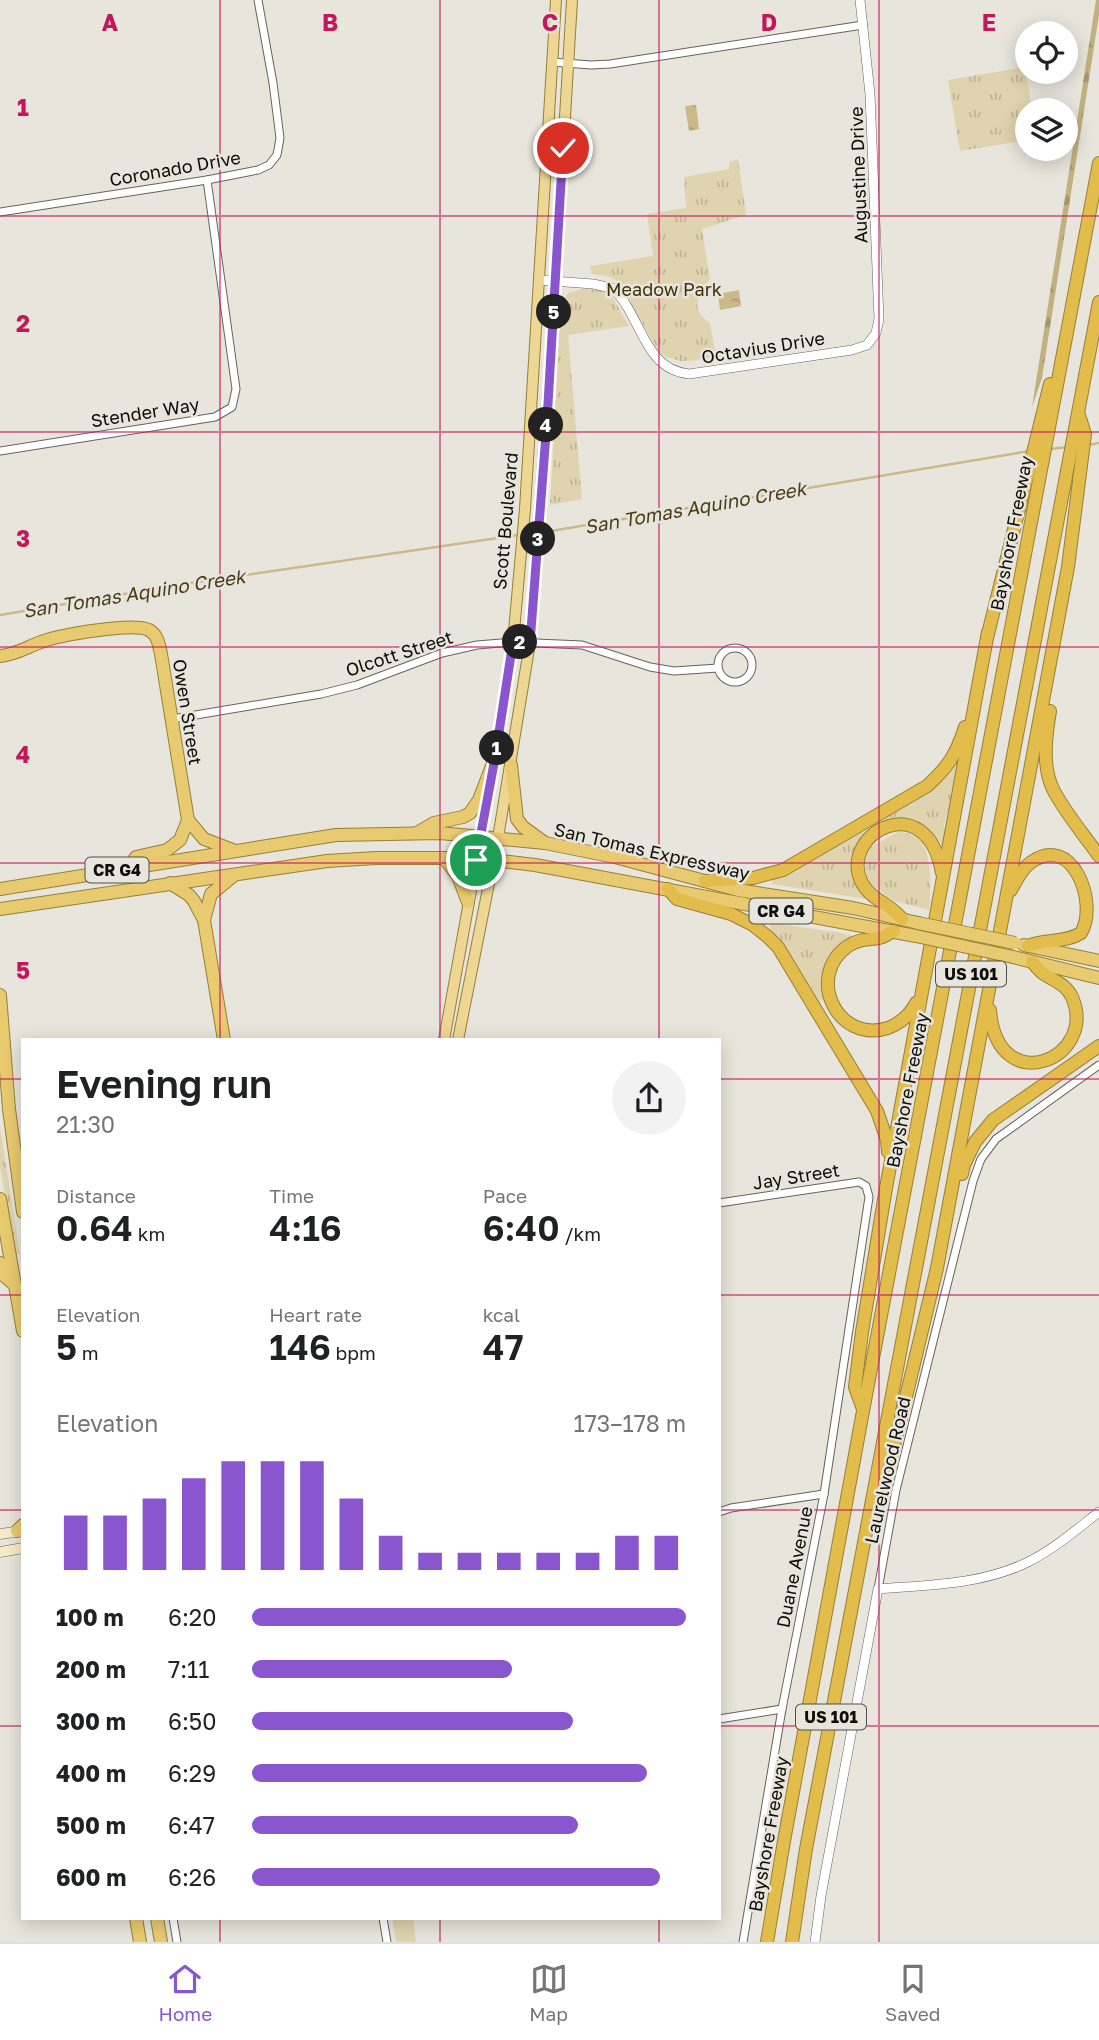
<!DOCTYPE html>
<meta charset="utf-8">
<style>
:root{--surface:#fff;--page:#f2f2f2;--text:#202124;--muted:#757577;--line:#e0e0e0;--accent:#8956cf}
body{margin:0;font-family:"Golos Text",sans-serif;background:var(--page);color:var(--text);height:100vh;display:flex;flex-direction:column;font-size:26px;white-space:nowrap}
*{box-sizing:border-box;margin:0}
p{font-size:23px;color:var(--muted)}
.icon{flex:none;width:38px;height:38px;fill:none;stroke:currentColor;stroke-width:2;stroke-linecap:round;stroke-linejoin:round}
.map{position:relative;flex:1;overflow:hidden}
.details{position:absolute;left:21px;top:1038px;width:700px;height:882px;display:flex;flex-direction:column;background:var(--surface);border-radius:0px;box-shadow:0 4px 18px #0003}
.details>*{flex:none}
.tools{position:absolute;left:1015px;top:21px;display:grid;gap:14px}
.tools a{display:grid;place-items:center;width:63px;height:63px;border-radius:50%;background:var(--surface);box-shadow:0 4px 18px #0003;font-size:35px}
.pin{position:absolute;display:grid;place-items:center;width:60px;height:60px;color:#fff;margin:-30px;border:4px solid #fff;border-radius:50%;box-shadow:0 2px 7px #0007}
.km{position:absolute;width:35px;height:35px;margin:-18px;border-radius:50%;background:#222;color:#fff;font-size:19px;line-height:35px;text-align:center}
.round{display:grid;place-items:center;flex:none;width:74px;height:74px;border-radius:37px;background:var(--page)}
.head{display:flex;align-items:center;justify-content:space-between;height:119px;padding:0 35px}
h1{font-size:38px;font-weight:600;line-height:52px}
.metrics{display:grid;grid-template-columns:repeat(3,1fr);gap:10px;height:119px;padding:7px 35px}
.metrics div{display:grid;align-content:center}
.metrics b{font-size:35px;font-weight:600}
.metrics small{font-size:19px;font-weight:400}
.metrics p{font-size:19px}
.chart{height:196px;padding:14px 35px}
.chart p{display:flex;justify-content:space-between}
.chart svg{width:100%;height:126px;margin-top:7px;stroke:var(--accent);stroke-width:6}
ul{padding:0 35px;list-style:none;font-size:23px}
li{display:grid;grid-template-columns:112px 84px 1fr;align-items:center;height:52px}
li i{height:18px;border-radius:9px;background:var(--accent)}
.tabs{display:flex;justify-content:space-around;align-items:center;height:98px;border-top:2px solid var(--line);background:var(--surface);font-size:19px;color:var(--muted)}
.tabs a{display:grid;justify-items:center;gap:4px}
.tabs .active{color:var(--accent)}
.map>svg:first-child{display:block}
.grass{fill:url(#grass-tufts)}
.forest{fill:url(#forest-firs)}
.water{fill:url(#water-ripples)}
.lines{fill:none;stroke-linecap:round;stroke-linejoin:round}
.stream{stroke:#cbb988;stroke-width:2.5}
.minor-casing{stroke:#66635b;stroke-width:9}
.tertiary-casing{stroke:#66635b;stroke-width:10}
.secondary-casing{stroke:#66635b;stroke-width:11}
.primary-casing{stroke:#987f35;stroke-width:12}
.trunk-casing{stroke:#987f35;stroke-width:14}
.motorway-casing{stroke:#987f35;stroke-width:14}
.minor{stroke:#fff;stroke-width:7}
.tertiary{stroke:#fff;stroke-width:9}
.secondary{stroke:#f7ebc9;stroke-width:10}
.primary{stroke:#eed794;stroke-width:10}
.trunk{stroke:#e8ca70;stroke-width:12}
.motorway{stroke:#e3bd4c;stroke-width:12}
.trunk-bridge-casing{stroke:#987f35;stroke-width:14;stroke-linecap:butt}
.trunk-bridge{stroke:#e8ca70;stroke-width:12}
.route-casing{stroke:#fff;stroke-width:14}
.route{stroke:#8956cf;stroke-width:9}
.grid{fill:none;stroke:#c2185b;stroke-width:2;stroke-opacity:0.55}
.labels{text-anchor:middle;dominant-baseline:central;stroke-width:5;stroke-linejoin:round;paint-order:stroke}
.shield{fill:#e8e5dc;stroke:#4f4e49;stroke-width:2}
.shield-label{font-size:16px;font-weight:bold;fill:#0e0d0a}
.street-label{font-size:18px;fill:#0e0d0a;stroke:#e8e5dc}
.park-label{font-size:18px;fill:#3e3108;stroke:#e8e5dc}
.water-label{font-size:19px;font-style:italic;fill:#4a3d16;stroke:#e8e5dc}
.grid-label{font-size:23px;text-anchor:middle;font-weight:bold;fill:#c2185b;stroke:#e8e5dc;stroke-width:5;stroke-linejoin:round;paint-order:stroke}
</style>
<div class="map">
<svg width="1099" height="1942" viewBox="0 0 1099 1942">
<defs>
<pattern id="grass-tufts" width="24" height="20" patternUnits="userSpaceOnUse" patternTransform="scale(1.75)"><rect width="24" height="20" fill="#e0d3af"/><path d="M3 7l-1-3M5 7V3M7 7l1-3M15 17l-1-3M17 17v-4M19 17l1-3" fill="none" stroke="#bfb495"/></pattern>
<pattern id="forest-firs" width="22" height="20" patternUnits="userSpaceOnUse" patternTransform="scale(1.75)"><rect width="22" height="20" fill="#c2b080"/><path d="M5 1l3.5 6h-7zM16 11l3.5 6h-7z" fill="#a6966d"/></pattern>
<pattern id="water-ripples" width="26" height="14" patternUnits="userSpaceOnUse" patternTransform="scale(1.75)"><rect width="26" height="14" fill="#cbb988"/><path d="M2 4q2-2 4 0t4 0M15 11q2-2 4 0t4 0" fill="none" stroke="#ad9e74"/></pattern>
</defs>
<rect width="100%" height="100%" fill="#e8e5dc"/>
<g class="grass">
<path d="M1025 67 1032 110H1027V140L960 151 948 80Z"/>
<path d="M738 159 746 215 702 229 710 279C698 296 689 309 710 323L716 357 690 361H680L667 357 659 353 628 298 616 280 607 276 592 274 590 266 653 256 647 214 686 208 684 177 729 169V162Z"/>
<path d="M581 289 604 290 613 298 629 326 568 335 582 499 550 505 561 302 568 293Z"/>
<path d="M954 758 961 760 952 806 946 815 944 827 947 835 944 848C931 823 911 824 886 821L884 817Z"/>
<path d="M858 829 865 834C848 852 847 882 866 899L772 884 771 877Z"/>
<path d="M899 832C908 833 919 836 923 844 932 860 931 892 929 910L894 901 878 889 875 890C865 877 862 863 871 847 877 844 894 833 899 832Z"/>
<path d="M771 923 837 932 856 937 824 975 822 983 825 998 820 1002 791 956 769 930Z"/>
<path d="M0 1127 20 1254H15L0 1167Z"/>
<path d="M392 1918H413L416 1942H396Z"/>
</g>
<path class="forest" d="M1096 0H1099V15L1042 378 1032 407Z"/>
<g class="water">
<path d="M696 105 699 129 689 131 685 106Z"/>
<path d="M739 290 741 306 720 310 718 294Z"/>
</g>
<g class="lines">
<g class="stream">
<path d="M1089 445 1099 443"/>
<path d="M1050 449 1068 447"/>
<path d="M539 533 1030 451"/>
<path d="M0 615 184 584 519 535"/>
</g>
<defs>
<g id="minor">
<path d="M552 62 591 65 610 64 863 25"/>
<path d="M0 212 207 180 258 170 269 165 277 155 280 138 273 83 258 0"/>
<path d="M0 451 215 417 232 407 236 389 207 180"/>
<circle cx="735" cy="665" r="17"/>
<path d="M172 719 321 694 357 685 442 653 477 645 513 642 582 645 650 667 674 671 718 668"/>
<path d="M719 1203 859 1182 866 1186 869 1197 824 1494 782 1709 743 1942"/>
<path d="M719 1512 731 1508 824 1494"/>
<path d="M878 1589 896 1490 973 1181 981 1159 996 1139 1099 1065"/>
<path d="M719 1719 782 1709"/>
<path d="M173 1918 177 1942"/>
<path d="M383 1918 387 1942"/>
</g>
<g id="tertiary">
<path d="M539 280 593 284 612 288C642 314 642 369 689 374L852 350 867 345 876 333 879 319 870 94 860 0"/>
<path d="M815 1942 821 1896 878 1589C928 1585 981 1585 1028 1562 1054 1549 1076 1530 1099 1512"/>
</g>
<g id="secondary">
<path d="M0 1534 22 1531"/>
<path d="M0 1552 23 1548"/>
</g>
<g id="primary">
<path d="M444 1040 495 758 513 642 525 509 556 0"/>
<path d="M458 1040 498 838 530 643 552 334 572 0"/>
</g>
<g id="trunk">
<path d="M0 656C15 655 27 647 41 642 59 635 134 622 149 630 158 635 159 645 161 654L188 820 204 839 233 850"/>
<path d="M511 765 517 819 523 827 545 843"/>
<path d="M417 833 434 823 463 817 470 813 479 800 495 758"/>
<path d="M444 858 458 876 468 902"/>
<path d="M129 868 136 857 167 850 180 840 188 820"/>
<path d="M170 883 189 895 194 901 204 920 224 1040"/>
<path d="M0 889 336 835 440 833 545 843 615 857 738 890 853 908 918 923"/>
<path d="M0 909 327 861 376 858H444L493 860 535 865 916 936"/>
<path d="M204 920 211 894 233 876"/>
<path d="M1024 945 1099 961"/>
<path d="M1013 957 1099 978"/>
<path d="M0 995 9 1109 23 1212"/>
<path d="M0 1199 23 1331"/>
<path d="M0 1263 3 1275 14 1284"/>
<path d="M17 1531 23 1525"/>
<path d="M136 1918 140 1942"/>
<path d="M157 1918 161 1942"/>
</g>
<g id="motorway">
<path d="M987 638 1050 384"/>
<path d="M1050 711C1046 735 1042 764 1052 787 1062 809 1085 836 1099 856"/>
<path d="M705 881 753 878 783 870 927 786C948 767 956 755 965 727"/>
<path d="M668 889 677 899 731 914 753 925 768 937 778 947 877 1111 887 1140 888 1152"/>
<path d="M1011 890C1016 881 1021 870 1030 863 1072 831 1099 903 1081 933 1065 943 1045 939 1028 946"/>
<path d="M902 919C891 904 871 900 862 883 837 834 927 785 942 873"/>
<path d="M894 931C889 933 884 937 879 938 867 940 858 939 848 946 805 976 837 1044 888 1028 901 1023 910 1015 916 1003"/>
<path d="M990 1010C997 1101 1099 1059 1072 997 1066 984 1054 981 1044 974 1039 971 1036 966 1032 962"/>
<path d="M962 1174 964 1165 975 1142 993 1120 1099 1046"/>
<path d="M863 1409 855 1387 862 1332 886 1188 988 632"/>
<path d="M880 1476 889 1464 899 1426 937 1268 1068 567 1085 434 1079 415"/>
<path d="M767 1942 784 1841 863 1411 1099 163"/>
<path d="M792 1942 806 1849 1099 302"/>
</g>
</defs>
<use href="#minor" class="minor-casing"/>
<use href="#tertiary" class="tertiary-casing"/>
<use href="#secondary" class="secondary-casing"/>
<use href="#primary" class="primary-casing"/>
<use href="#trunk" class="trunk-casing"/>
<use href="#motorway" class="motorway-casing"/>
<use href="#minor" class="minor"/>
<use href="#tertiary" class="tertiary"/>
<use href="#secondary" class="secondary"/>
<use href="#primary" class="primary"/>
<use href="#trunk" class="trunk"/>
<use href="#motorway" class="motorway"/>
<defs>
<g id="trunk-bridge">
<path d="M918 923 1015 943"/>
<path d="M916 936 1013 957"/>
</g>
</defs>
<use href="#trunk-bridge" class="trunk-bridge-casing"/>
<use href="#trunk-bridge" class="trunk-bridge"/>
</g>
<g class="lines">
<defs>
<path id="route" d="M476 860 495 758 513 642 530 643 547 421 563 148"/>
</defs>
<use href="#route" class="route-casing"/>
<use href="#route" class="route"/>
</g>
<path class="grid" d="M220 0V1040M440 0V1040M659 0V1040M879 0V1942M0 216H1099M0 432H1099M0 647H1099M0 863H1099M0 1079H23M719 1079H1099M0 1295H23M719 1295H1099M0 1510H23M719 1510H1099M0 1726H23M719 1726H1099M220 1918V1942M440 1918V1942M659 1918V1942"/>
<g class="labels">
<g class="shield">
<rect x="85.5" y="857.5" width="63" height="25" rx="5"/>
<rect x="749.5" y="898.5" width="63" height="25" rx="5"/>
<rect x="936" y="961.5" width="70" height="25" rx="5"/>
<rect x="796" y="1704.5" width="70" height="25" rx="5"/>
</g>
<g class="shield-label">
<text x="117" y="870">CR G4</text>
<text x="781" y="911">CR G4</text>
<text x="971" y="974">US 101</text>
<text x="831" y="1717">US 101</text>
</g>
<g class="street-label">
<text transform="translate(175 168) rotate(-10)">Coronado Drive</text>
<text transform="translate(858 175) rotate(-92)">Augustine Drive</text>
<text transform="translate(763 347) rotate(-9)">Octavius Drive</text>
<text transform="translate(145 412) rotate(-9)">Stender Way</text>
<text transform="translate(505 521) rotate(-85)">Scott Boulevard</text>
<text transform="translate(1011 533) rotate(-79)">Bayshore Freeway</text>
<text transform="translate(399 653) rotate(-18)">Olcott Street</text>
<text transform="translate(188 712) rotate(81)">Owen Street</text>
<text transform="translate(652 851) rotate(13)">San Tomas Expressway</text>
<text transform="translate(907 1090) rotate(-79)">Bayshore Freeway</text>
<text transform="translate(796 1176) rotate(-9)">Jay Street</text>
<text transform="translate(887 1470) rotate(-77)">Laurelwood Road</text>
<text transform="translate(794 1567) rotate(-79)">Duane Avenue</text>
<text transform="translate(768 1834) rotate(-80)">Bayshore Freeway</text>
</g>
<g class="park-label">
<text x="664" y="289">Meadow Park</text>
</g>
<g class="water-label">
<text transform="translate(695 507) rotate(-10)">San Tomas Aquino Creek</text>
<text transform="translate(134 593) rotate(-9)">San Tomas Aquino Creek</text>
</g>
</g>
<g class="grid-label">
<text x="110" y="31">A</text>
<text x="330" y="31">B</text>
<text x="550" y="31">C</text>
<text x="769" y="31">D</text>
<text x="989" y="31">E</text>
<text x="23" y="116">1</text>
<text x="23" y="332">2</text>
<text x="23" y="547">3</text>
<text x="23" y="763">4</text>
<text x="23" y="979">5</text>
</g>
</svg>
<div class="tools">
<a><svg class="icon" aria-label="locate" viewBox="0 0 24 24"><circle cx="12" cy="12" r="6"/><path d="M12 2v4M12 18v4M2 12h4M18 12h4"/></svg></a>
<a><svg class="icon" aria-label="layers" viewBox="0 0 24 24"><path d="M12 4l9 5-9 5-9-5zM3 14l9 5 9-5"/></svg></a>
</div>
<div class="pin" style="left:476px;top:860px;background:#1e9e55"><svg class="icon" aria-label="arrive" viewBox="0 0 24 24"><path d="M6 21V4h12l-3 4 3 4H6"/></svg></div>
<div class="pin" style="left:563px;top:148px;background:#d93025"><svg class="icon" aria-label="check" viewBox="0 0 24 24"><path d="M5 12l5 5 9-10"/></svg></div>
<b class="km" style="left:497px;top:748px">1</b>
<b class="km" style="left:520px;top:642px">2</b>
<b class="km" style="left:538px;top:539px">3</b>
<b class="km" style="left:546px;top:425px">4</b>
<b class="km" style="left:554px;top:312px">5</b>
<section class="details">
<div class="head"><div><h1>Evening run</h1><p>21:30</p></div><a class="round"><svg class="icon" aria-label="share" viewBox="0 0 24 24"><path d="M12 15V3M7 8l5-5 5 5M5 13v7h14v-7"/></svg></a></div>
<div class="metrics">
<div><p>Distance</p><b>0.64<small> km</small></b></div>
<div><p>Time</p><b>4:16</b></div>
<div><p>Pace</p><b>6:40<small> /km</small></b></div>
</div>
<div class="metrics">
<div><p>Elevation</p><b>5<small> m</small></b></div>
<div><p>Heart rate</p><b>146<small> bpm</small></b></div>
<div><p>kcal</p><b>47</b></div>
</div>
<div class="chart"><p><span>Elevation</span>173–178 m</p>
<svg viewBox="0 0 160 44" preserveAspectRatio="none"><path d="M5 44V25M15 44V25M25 44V19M35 44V12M45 44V6M55 44V6M65 44V6M75 44V19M85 44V32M95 44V38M105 44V38M115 44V38M125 44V38M135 44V38M145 44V32M155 44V32"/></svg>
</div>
<ul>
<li><b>100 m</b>6:20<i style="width:100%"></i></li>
<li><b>200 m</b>7:11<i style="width:60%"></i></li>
<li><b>300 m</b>6:50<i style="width:74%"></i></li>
<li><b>400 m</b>6:29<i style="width:91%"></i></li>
<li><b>500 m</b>6:47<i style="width:75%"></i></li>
<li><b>600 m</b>6:26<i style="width:94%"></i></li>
</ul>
</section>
</div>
<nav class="tabs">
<a class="active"><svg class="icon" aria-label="home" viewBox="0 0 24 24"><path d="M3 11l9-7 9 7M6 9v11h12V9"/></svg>Home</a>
<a><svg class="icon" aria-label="map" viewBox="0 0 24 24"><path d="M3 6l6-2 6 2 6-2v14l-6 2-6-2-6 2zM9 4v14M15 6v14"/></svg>Map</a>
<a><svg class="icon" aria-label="saved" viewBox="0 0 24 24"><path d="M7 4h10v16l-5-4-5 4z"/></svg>Saved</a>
</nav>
